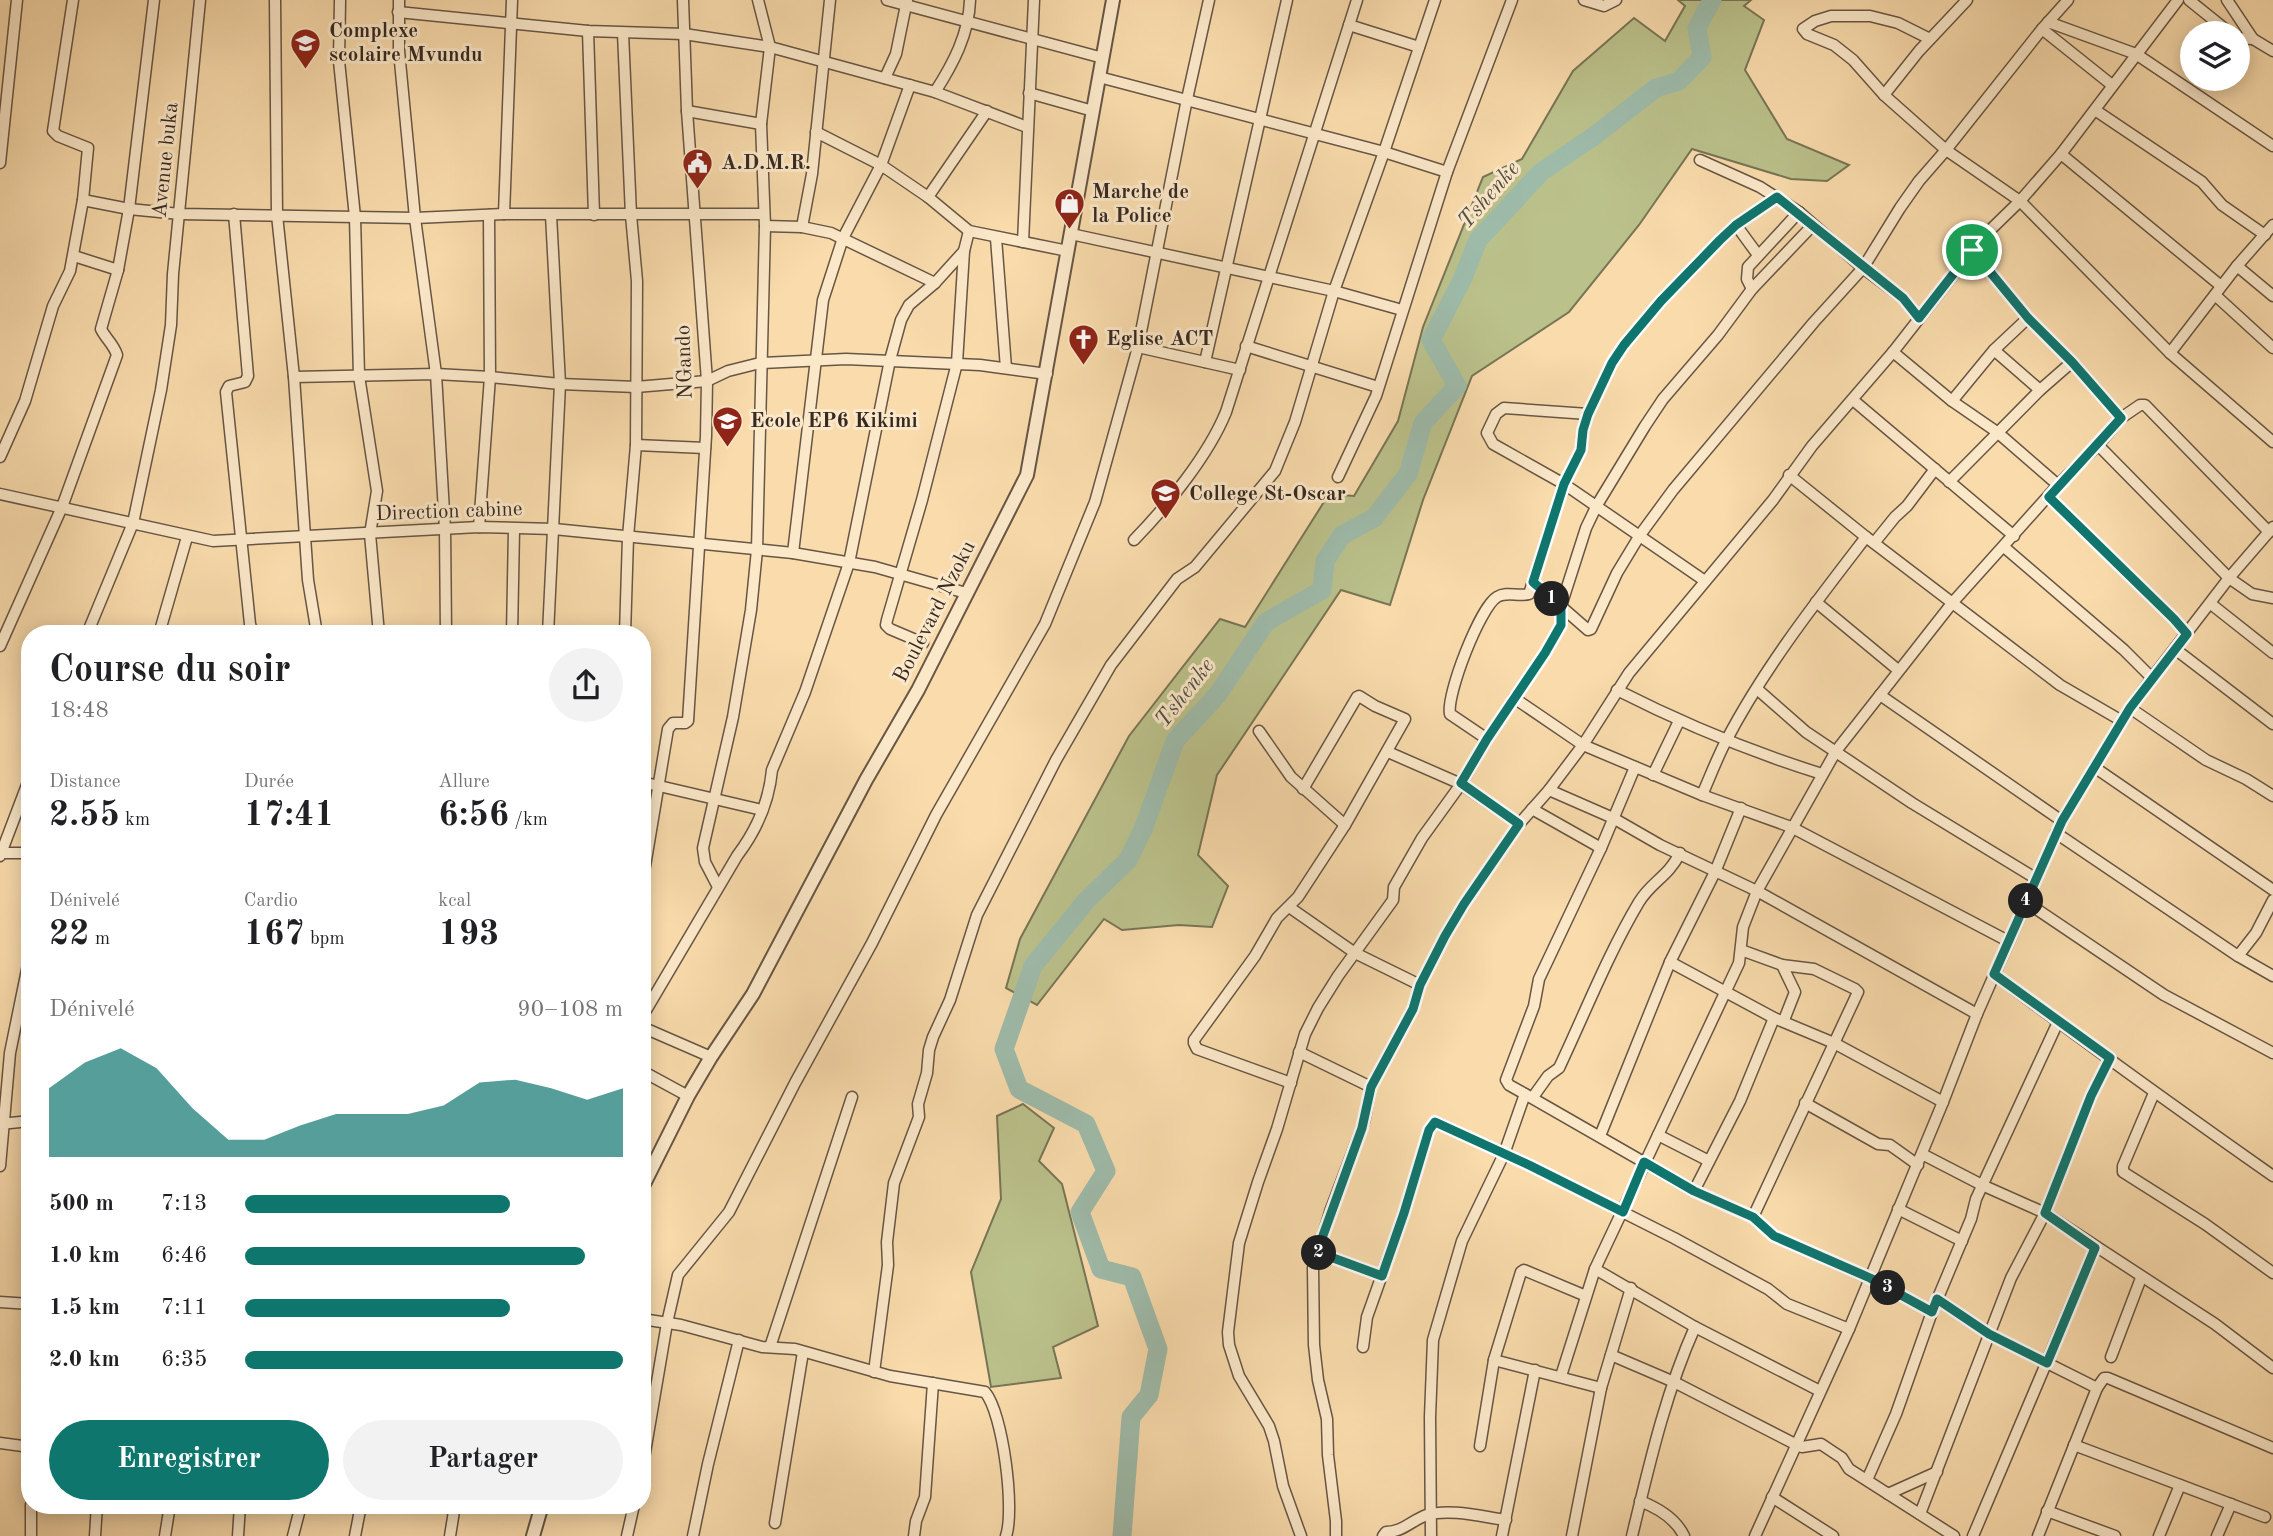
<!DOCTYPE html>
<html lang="fr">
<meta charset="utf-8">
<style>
:root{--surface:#fff;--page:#f2f2f2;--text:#202124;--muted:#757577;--accent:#0f766e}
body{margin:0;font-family:"Old Standard TT",serif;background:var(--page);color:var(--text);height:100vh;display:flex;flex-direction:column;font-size:26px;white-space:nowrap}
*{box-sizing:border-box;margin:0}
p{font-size:23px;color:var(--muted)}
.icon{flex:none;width:38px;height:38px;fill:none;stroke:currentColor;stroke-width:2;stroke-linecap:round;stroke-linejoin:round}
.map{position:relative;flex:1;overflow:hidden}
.sheet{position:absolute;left:21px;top:625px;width:630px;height:889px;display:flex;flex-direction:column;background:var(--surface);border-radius:28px;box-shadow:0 4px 18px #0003}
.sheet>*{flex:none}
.tools{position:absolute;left:2180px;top:21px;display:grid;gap:14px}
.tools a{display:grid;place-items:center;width:70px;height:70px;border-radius:50%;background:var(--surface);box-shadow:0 4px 18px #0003;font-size:35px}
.pin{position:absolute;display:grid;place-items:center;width:60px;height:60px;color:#fff;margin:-30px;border:4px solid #fff;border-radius:50%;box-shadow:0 2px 7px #0007}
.km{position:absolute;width:35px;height:35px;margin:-18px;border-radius:50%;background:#222;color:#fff;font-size:19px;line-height:35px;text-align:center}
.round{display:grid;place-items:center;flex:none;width:74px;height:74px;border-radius:37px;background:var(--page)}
.summary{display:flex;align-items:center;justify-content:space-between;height:119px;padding:0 28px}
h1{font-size:38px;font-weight:700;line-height:52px}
.stats{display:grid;grid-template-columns:repeat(3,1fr);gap:10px;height:119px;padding:7px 28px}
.stats div{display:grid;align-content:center}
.stats b{font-size:35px;font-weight:700}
.stats small{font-size:19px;font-weight:400}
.stats p{font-size:19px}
.chart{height:196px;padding:14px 28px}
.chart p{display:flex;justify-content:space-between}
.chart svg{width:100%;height:126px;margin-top:7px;fill:var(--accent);opacity:.7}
.action{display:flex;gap:14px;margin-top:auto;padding:14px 28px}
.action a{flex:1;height:80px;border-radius:42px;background:var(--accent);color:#fff;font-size:28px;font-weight:700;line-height:80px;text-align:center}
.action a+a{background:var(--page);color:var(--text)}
ul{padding:0 28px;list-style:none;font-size:23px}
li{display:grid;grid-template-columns:112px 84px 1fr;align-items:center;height:52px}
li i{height:18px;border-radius:9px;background:var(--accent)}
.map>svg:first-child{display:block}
.green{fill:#bbc18b;stroke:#787556;stroke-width:2}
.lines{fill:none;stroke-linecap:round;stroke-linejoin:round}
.river{stroke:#9ebbaa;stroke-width:19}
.minor-casing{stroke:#675644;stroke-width:13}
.tertiary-casing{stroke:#675644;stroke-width:16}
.minor{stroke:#fbe8c9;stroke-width:10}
.tertiary{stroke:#fbe8c9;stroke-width:12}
.route-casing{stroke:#fff;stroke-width:14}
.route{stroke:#0f766e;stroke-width:9}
.labels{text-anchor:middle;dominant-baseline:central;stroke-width:6;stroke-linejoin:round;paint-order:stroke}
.poi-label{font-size:21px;font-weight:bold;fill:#362922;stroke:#fbe8c9;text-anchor:start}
.street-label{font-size:21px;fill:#362922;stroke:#fbe8c9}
.water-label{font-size:23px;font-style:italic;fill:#504e44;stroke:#fbe8c9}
</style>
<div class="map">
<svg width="2273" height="1536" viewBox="0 0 2273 1536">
<rect width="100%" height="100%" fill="#f9dbac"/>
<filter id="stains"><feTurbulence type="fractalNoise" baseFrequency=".00286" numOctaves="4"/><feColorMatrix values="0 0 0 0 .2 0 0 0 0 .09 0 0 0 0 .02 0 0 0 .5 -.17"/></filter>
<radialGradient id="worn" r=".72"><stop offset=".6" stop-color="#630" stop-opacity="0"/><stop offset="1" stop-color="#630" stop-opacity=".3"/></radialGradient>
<g class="green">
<path d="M1678 0H1751L1744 6 1764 20 1745 70 1787 139 1849 165 1827 181 1791 179 1692 149 1639 225 1569 312 1472 376 1423 500 1390 605 1341 590 1217 775 1198 855 1228 886 1212 927 1179 925 1122 930 1104 919 1037 1005 1006 988 1020 939 1129 736 1220 619 1245 627 1329 494 1354 496 1398 421 1423 327 1483 177 1522 159 1573 71 1634 18 1665 41 1685 6Z"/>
<path d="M1023 1104 1054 1128 1039 1161 1062 1184 1098 1326 1053 1347 1061 1378 991 1387 971 1272 1001 1199 997 1116Z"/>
</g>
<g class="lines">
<path class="river" d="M1122 1536 1131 1417 1149 1395 1158 1349 1132 1277 1101 1269 1080 1212 1106 1171 1086 1124 1019 1089 1004 1049 1033 966 1086 901 1128 860 1144 827 1175 741 1218 694 1266 622 1322 590 1325 561 1342 535 1374 518 1408 474 1423 423 1457 386 1431 340 1462 280 1478 240 1541 172 1594 136 1656 88 1679 81 1702 57 1697 28 1712 0"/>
<defs>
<g id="minor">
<path d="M275 0 277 215 294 377 308 580 317 634"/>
<path d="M340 0 339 61 355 217 359 376 377 491 370 534 379 634"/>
<path d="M399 0V51L415 218 436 374 445 529 446 634"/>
<path d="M887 0 1103 58"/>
<path d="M1584 0 1604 6 1616 0"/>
<path d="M2189 0 2230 33"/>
<path d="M2227 0 2253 39 2273 51"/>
<path d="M398 12 588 31 684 34 770 47 935 92 1027 127"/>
<path d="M2048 22 2136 54 2273 146"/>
<path d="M1349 25 1419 47"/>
<path d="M2042 29 2112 85"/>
<path d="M588 31 594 215"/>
<path d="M623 33 631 215 637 281 636 445 628 537 625 634"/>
<path d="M2238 38 2253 39"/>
<path d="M1930 39 1898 23 1870 16H1831L1815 21 1803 29 1807 34 1834 45 1853 60 1884 95 1946 150 2020 201 2170 353 2273 442"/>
<path d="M1099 77 1384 152 1447 172"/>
<path d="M885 78 896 54 907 0"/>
<path d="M935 92C953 64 969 34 970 0"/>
<path d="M1029 93 1093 111"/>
<path d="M1884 95 1919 51 1967 0"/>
<path d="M2095 110 2202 182 2222 205 2265 235"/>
<path d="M687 111 761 124"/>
<path d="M816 132 881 165 928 197 969 231 1068 251"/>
<path d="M2061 154 2221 286"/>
<path d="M1700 160 1760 187 1799 212 1863 268 1903 298 1919 318"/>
<path d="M0 163 17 0"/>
<path d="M928 197 987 111"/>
<path d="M83 200 129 209 180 214 415 218 504 214H764"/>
<path d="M234 214 248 376 245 382 229 386 226 392 250 624 253 634"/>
<path d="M504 214 512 0"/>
<path d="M1736 225 1758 255"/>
<path d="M765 226 802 227 831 233 935 283"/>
<path d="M802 227 812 174 830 0"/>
<path d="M1071 234 1334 291 1402 310"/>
<path d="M996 238 1006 368"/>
<path d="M1023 242 1034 0"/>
<path d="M1972 250 2028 318 2072 362 2121 418"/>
<path d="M74 256 118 270 129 209 154 0"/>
<path d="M2237 266 2273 296"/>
<path d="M1752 289 1747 279 1748 267 1799 212"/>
<path d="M2215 295 2273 348"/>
<path d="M1246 346 1378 387"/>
<path d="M1138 347 1240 370"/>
<path d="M1994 350 2040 390"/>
<path d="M1893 352 1952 401 1997 432 2058 485"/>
<path d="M2170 353 2237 266 2273 225"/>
<path d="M1205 362 1287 0"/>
<path d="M294 377 436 374 490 377 560 384 636 387 707 381 728 371 760 363 846 359 980 365 1047 374"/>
<path d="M1853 400 2014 536"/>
<path d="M1952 401 1994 350 2028 318"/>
<path d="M1588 414 1504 408 1496 414 1487 433 1493 444 1564 484 1705 581"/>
<path d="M636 445 705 448"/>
<path d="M2098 445 2121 418 2140 405H2145L2269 532"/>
<path d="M0 457 25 401 53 306 70 271 83 200 88 148 58 136 53 131 73 0"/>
<path d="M1789 475 1866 537 2060 685 2122 721"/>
<path d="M1338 477 1376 396 1447 172 1512 0"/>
<path d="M1949 482 2040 390 2072 362"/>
<path d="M0 494 213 541 479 527 554 529 793 553 875 567 966 593"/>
<path d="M2049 497 2174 619 2187 634"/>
<path d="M479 527 490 377 489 215"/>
<path d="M1134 540C1167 506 1208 456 1226 412L1357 0"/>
<path d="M1874 543 1895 517 1907 506 1935 469"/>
<path d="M2004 547 2124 650 2152 678"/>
<path d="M793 553 823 300 843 238 881 165 910 85"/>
<path d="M1533 582 1588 630 1591 629 1617 573 1640 535 1673 490 1814 322 1863 268 1900 208 1919 181 1946 150 2042 29 2068 0"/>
<path d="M1816 602 1898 670"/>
<path d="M2211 604 2273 653"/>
<path d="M87 634 133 523 161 390 171 325 173 274 200 0"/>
<path d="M159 634 187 537"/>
<path d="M512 634 514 529"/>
<path d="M548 634 560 384 551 215"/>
<path d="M923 643 890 629 886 625 887 620 922 500 957 363 964 251 969 231"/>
<path d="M0 646 62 507 117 355C114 345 106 339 101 329L118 270"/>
<path d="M2175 649 2273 724"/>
<path d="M1757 689 1806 732 1912 803 2035 878"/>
<path d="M1617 690C1684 724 1751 752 1822 774"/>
<path d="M1514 698 1583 745 1702 795 1791 827 2008 941"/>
<path d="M2130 708 2206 760 2246 779 2273 796"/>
<path d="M1259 731 1291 777 1345 825"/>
<path d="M1487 739 1450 714C1446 695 1480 607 1497 597 1507 591 1518 597 1529 594L1564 484 1581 450 1583 430 1588 414 1612 363 1624 345 1661 301 1720 240 1736 225 1777 197"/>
<path d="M1388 752 1461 784 1519 824"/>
<path d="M2094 767 2273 890"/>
<path d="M1653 775 1679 721"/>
<path d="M642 782 762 810"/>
<path d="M1549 790 1613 818 1660 845 1757 891 1977 1014"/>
<path d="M1702 795C1710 777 1717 758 1726 741 1764 668 1816 602 1866 537"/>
<path d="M1532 809 1601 848"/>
<path d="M2062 821 1880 695 1953 602 2058 485 2098 445 2229 578 2252 594 2273 598"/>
<path d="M2056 833 2238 956 2273 976"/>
<path d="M0 853H30"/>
<path d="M0 856 30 777"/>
<path d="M642 884 668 729 673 723H685L688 721 706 436 707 381 687 111 683 0"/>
<path d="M718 887 705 862 703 848 733 717 751 610 757 550 765 226 761 124 770 47 758 0"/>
<path d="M2026 902 2164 995 2273 1053"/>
<path d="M1289 907 1355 953 1420 985"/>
<path d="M1741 950 1782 965 1814 969 1855 989 1858 992 1753 1217"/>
<path d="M2238 956 2256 933 2273 900"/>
<path d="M1670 962 1774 1018 1834 1043 1943 1102"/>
<path d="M1782 965 1795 992 1784 1020"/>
<path d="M1994 974C2086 1043 2179 1110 2273 1176"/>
<path d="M642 1017 737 856C756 831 769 802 772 770L805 692 849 563 890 360 901 320 909 305 935 283 964 251"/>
<path d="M642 1027 711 1057"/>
<path d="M1299 1052 1371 1087"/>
<path d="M642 1071 688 1096"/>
<path d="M1291 1083 1197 1049 1194 1043V1040L1255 956 1277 918 1298 897 1345 825 1405 719 1375 706 1359 696 1357 697 1303 789"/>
<path d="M2154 1093 2123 1166V1172L2205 1224 2273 1273"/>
<path d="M1525 1094 1509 1085 1506 1080 1534 1006 1539 979 1601 848 1635 767"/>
<path d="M1533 1097 1548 1076 1559 1068C1585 1013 1608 954 1639 902 1652 881 1668 877 1680 853"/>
<path d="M1805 1103 1878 1144 1890 1145 1918 1165"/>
<path d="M0 1124 30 1121"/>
<path d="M1658 1135 1709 1161"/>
<path d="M1600 1136 1670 962 1715 872 1741 808"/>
<path d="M1922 1154 1982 1185 2045 1213 2215 1324 2273 1368"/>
<path d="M0 1166 10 1053 30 955"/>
<path d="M1694 1191 1740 1101 1774 1018"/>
<path d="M1898 1209 1962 1241"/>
<path d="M1317 1252 1382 1276"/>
<path d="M1595 1269 1695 1327 1820 1391"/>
<path d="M1586 1296 1524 1270 1521 1272 1494 1360 1601 1388"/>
<path d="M1937 1299 1989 1334 2097 1388"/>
<path d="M0 1302 30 1304"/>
<path d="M642 1319 681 1325 762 1347 795 1349 890 1376 985 1392C1003 1413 1015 1510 1006 1536"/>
<path d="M770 1347 852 1097"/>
<path d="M1363 1347 1367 1317 1404 1213 1429 1130 1435 1122 1529 1165 1674 1238 1768 1289 1787 1304 1849 1329"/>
<path d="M1611 1355 1674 1382 1797 1445 1802 1447 1821 1444 1842 1458 1849 1469 1954 1536"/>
<path d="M2111 1357 2141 1278"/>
<path d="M874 1372 888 1265 887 1242 894 1183 919 1117 918 1104 927 1073 929 1050 933 1037 950 1000 977 915 1056 760 1111 665 1177 579 1195 567 1275 471 1295 422 1334 291 1384 152 1435 0"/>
<path d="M1561 1376 1595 1269 1739 963 1743 927 1757 891 1836 751 1880 695"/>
<path d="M0 1443 30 1447"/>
<path d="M2074 1445 2265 1517"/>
<path d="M1480 1446 1494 1360"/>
<path d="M642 1470 667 1323 678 1275 729 1212 795 1083 872 943 936 815 1045 624 1095 502 1138 347 1187 99 1209 0"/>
<path d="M1867 1480 1896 1414 1932 1312 1971 1219 1976 1199 2058 1022"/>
<path d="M1888 1494 1937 1472"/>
<path d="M1772 1497 1833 1536"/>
<path d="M1640 1501C1658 1508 1676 1519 1684 1536"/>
<path d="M31 1505V1536"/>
<path d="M2047 1511 2115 1536"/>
<path d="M1920 1514 2011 1278 2045 1213 2091 1096 2110 1058"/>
<path d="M775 1523 803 1352"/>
<path d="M95 1536 97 1505"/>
<path d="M165 1536 170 1505"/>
<path d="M238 1536 240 1505"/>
<path d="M293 1536 301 1505"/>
<path d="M355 1536 361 1505"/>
<path d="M450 1536 455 1505"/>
<path d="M627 1536 634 1505"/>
<path d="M693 1536 708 1464 739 1340"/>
<path d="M914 1536 916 1521 925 1497 933 1383"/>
<path d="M1301 1536 1283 1486 1274 1441 1269 1426 1239 1376 1229 1345 1228 1332 1239 1243 1258 1182 1277 1129 1305 1034 1318 1008 1338 976 1393 900 1394 887 1422 838 1461 784 1487 739 1545 653 1561 625V606L1586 528 1597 505 1645 426 1663 399 1718 335 1752 289 1812 226"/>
<path d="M1336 1536V1521L1328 1455 1327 1419 1318 1380 1314 1345 1313 1268 1331 1209 1364 1122 1371 1087 1413 1009 1420 985 1445 936 1464 904 1519 824 1549 790 1583 745 1629 673 1773 500 1812 446 1893 352 1983 237 2020 201 2061 154 2178 0"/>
<path d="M1383 1536 1386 1532C1403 1532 1412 1520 1427 1515 1450 1508 1483 1517 1506 1520"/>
<path d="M1431 1536 1430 1417 1433 1340 1462 1241 1504 1154 1525 1094 1694 1191 1753 1217 1774 1236 1869 1278 1932 1312"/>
<path d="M1502 1536 1535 1370"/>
<path d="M1572 1536 1601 1388 1631 1288"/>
<path d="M1632 1536C1649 1466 1665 1394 1695 1327"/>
<path d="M1755 1536 1849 1329 1943 1102 1977 1014 2062 821 2130 708 2152 678 2229 578 2273 527"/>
<path d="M1973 1536 2095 1248"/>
<path d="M2038 1536 2097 1388 2104 1378H2108L2273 1448"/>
<path d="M2159 1536 2180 1485"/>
<path d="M2217 1536 2231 1504"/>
</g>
<g id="tertiary">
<path d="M642 1188 688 1096 711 1057 753 994 866 780 918 690 1027 475 1113 0"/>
<path d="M533 1536 542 1505"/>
</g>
</defs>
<use href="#minor" class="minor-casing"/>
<use href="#tertiary" class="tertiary-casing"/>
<use href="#minor" class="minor"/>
<use href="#tertiary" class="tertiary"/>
</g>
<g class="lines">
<defs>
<path id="route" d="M1777 197 1903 298 1919 318 1972 250 2028 318 2072 362 2121 418 2049 497 2174 619 2187 634 2130 708 2062 821 1994 974 2110 1058 2091 1096 2045 1213 2095 1248 2047 1363 1989 1334 1937 1299 1932 1312 1870 1278 1774 1236 1753 1217 1694 1191 1644 1162 1623 1212 1529 1165 1435 1122 1429 1130 1404 1213 1382 1276 1317 1252 1362 1128 1371 1087 1413 1009 1420 985 1445 936 1464 904 1519 824 1461 783 1487 739 1545 653 1561 625V606L1533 582 1564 484 1581 450 1583 430 1588 414 1612 363 1624 345 1661 301 1720 240 1736 225Z"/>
</defs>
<use href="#route" class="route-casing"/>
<use href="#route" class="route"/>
</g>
<defs>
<symbol id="school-pin" viewBox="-11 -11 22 30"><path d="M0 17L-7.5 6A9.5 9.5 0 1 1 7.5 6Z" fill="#8f2418" stroke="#fbe8c9"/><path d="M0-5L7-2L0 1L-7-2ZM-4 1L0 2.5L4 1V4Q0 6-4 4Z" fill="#fff"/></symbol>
<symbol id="civic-pin" viewBox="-11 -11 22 30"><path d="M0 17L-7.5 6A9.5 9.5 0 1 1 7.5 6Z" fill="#8f2418" stroke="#fbe8c9"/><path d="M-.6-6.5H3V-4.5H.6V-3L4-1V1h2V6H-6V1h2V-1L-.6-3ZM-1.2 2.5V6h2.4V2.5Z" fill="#fff"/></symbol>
<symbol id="shop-pin" viewBox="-11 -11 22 30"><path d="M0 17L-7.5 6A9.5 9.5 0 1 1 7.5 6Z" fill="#8f2418" stroke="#fbe8c9"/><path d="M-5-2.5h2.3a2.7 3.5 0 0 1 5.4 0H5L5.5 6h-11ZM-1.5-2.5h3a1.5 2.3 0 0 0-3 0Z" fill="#fff"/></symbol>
<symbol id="church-pin" viewBox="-11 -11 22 30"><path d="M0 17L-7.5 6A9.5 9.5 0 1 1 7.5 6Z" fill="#8f2418" stroke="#fbe8c9"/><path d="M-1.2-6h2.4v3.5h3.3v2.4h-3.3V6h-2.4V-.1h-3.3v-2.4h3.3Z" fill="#fff"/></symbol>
</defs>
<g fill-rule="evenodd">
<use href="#school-pin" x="288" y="26" width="35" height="47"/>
<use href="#civic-pin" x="680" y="146" width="35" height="47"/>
<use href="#shop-pin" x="1052" y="186" width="35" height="47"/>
<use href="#church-pin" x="1066" y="322" width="35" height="47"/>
<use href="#school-pin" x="710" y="404" width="35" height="47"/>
<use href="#school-pin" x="1148" y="476" width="35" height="47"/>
</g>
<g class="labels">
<g class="poi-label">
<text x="329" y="31">Complexe<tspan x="329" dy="24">scolaire Mvundu</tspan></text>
<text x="721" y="163">A.D.M.R.</text>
<text x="1092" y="192">Marche de<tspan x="1092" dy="24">la Police</tspan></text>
<text x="1106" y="339">Eglise ACT</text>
<text x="750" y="421">Ecole EP6 Kikimi</text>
<text x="1189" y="494">College St-Oscar</text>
</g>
<g class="street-label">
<text transform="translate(166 160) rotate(-84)">Avenue buka</text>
<text transform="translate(685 362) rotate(-92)">NGando</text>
<text transform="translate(449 512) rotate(-2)">Direction cabine</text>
<text transform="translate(935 612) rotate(-63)">Boulevard Nzoku</text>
</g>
<g class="water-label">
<text transform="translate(1489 195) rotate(-49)">Tshenke</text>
<text transform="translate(1185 693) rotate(-52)">Tshenke</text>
</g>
</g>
<rect width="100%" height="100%" filter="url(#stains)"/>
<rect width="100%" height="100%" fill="url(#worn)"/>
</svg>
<div class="tools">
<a><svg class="icon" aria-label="layers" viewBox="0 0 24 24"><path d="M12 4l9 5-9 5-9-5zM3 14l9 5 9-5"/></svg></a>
</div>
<div class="pin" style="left:1972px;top:250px;background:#1e9e55"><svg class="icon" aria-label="arrive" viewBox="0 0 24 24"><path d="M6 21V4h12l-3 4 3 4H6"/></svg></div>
<b class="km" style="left:1552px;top:599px">1</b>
<b class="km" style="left:1319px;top:1253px">2</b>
<b class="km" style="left:1888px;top:1288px">3</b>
<b class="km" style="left:2026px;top:901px">4</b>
<section class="sheet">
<div class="summary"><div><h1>Course du soir</h1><p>18:48</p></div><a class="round"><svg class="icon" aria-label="share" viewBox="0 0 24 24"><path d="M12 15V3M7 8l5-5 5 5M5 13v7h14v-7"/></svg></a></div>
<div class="stats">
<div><p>Distance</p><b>2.55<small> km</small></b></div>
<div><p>Durée</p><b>17:41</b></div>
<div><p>Allure</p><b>6:56<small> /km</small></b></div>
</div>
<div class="stats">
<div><p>Dénivelé</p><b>22<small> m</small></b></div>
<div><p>Cardio</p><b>167<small> bpm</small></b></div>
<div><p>kcal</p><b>193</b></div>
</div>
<div class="chart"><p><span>Dénivelé</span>90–108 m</p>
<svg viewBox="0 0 160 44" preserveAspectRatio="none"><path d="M0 44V20L10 11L20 6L30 13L40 27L50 38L60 38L70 33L80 29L90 29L100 29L110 26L120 18L130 17L140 20L150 24L160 20V44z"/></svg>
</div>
<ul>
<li><b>500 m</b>7:13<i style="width:70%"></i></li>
<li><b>1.0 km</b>6:46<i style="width:90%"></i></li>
<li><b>1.5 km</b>7:11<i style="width:70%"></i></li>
<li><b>2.0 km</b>6:35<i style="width:100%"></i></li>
</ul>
<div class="action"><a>Enregistrer</a><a>Partager</a></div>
</section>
</div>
